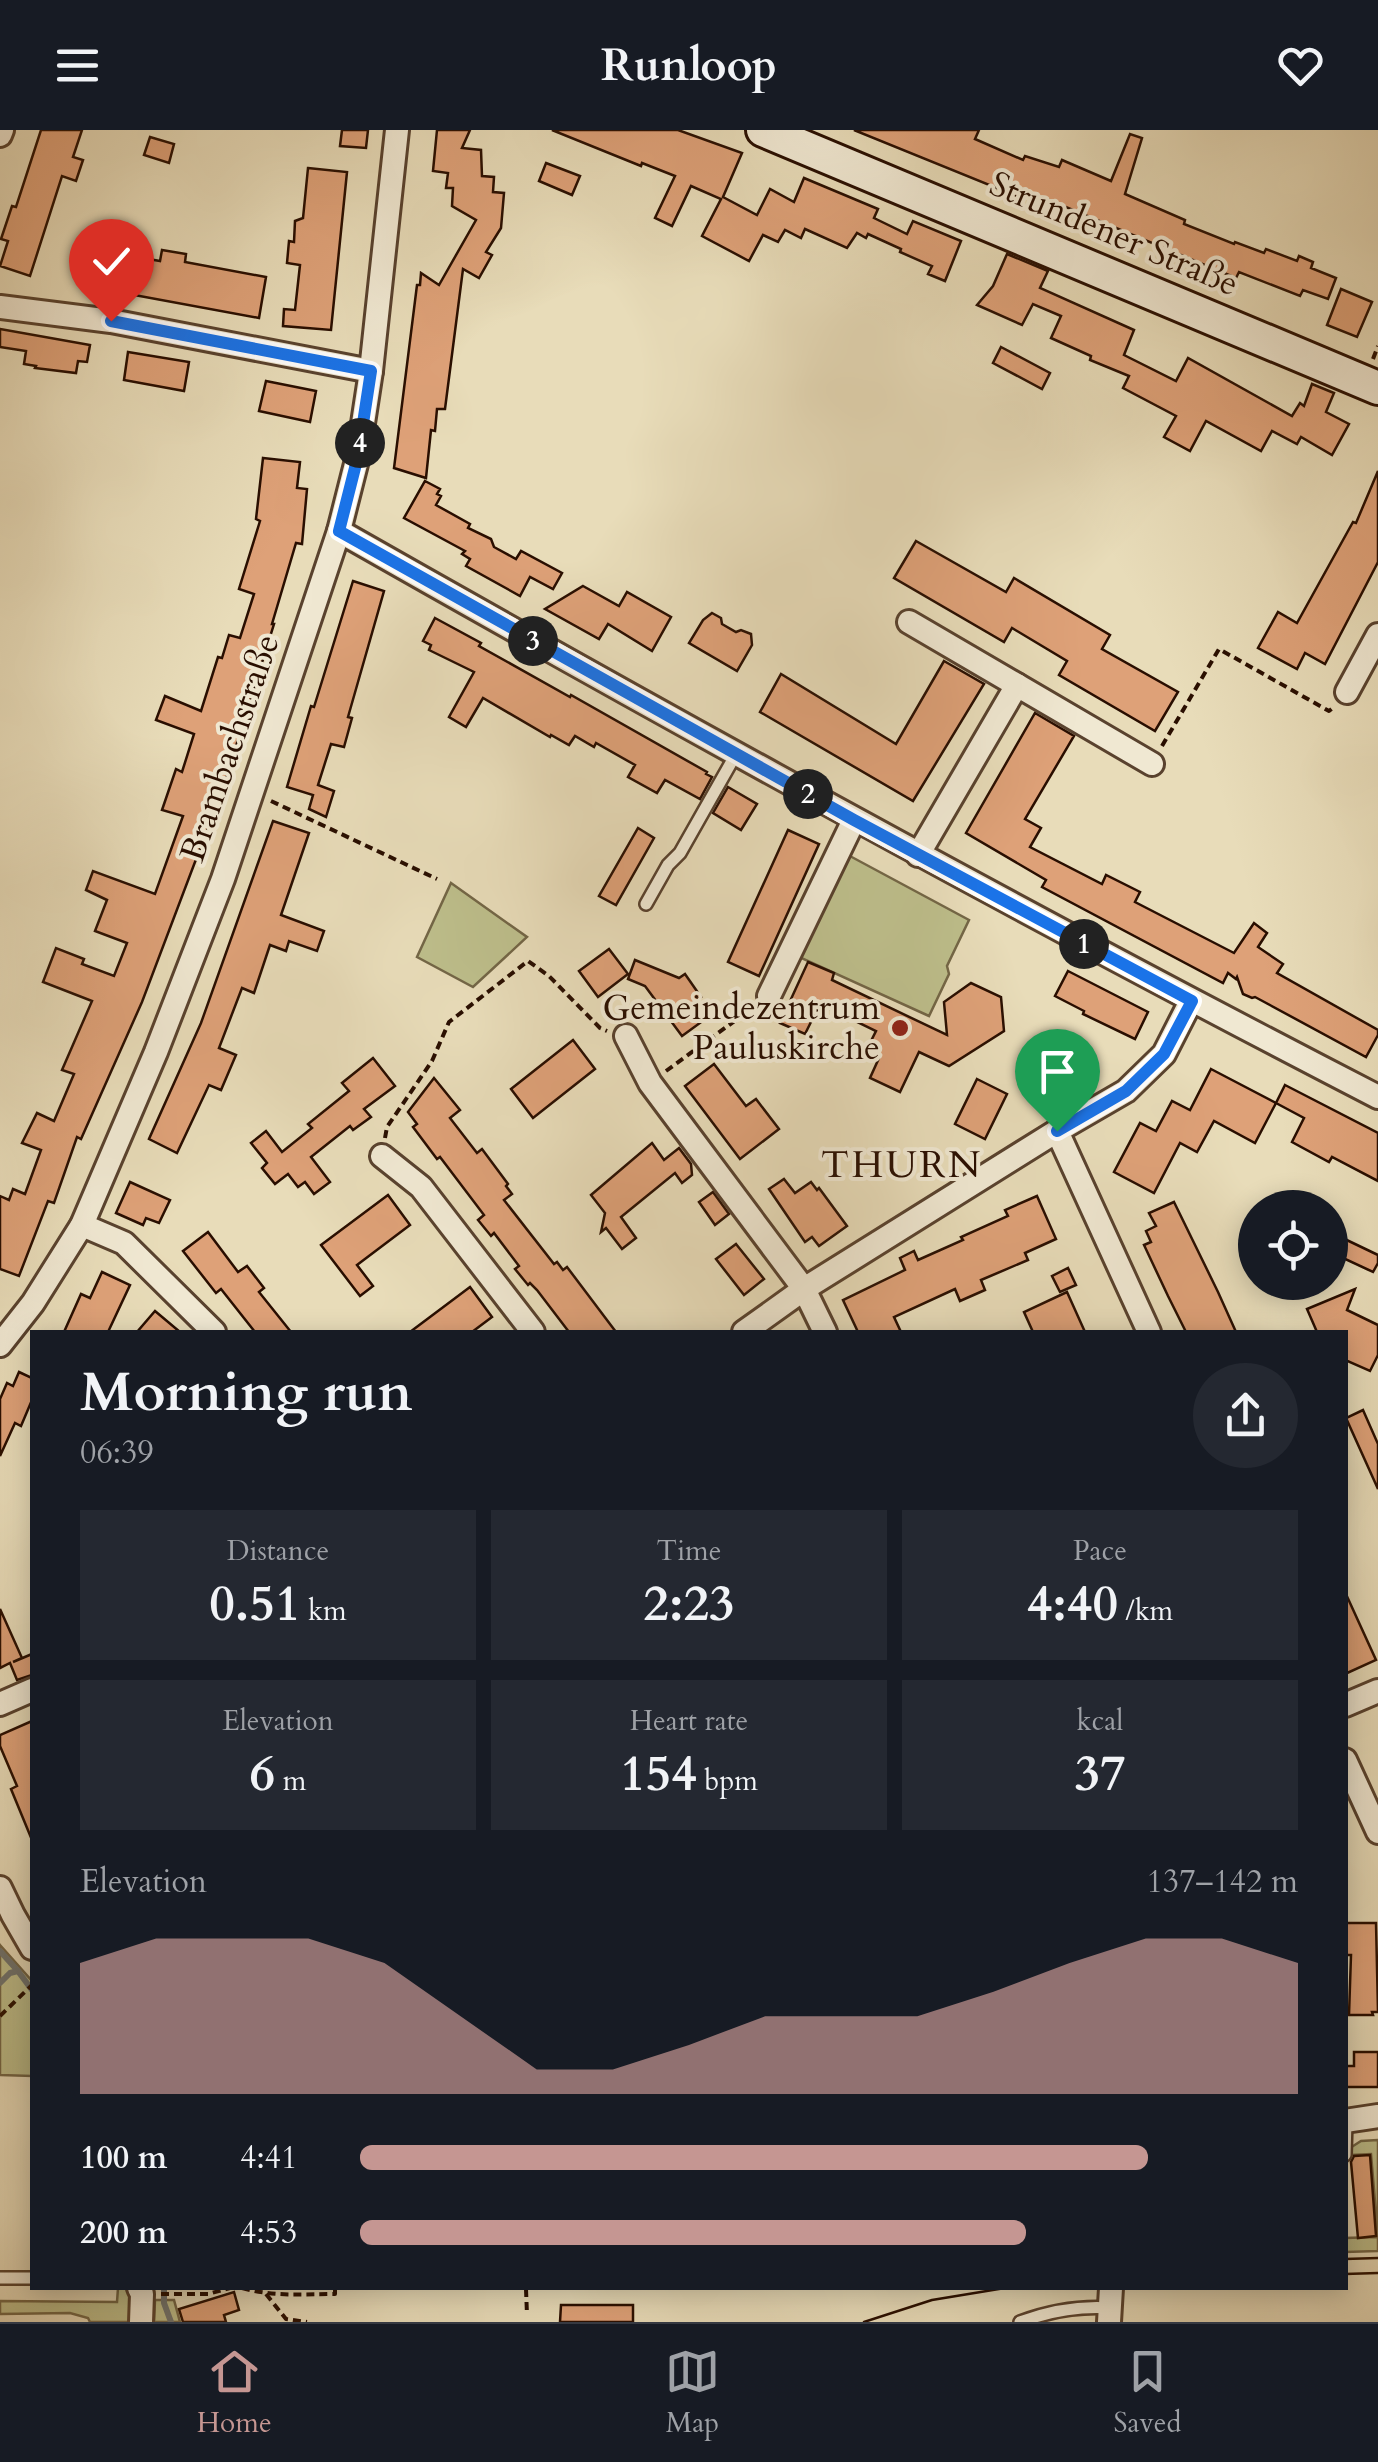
<!DOCTYPE html>
<meta charset="utf-8">
<style>
:root{--surface:#171b24;--page:#242831;--text:#f1f3f6;--muted:#9ea1a6;--line:#363941;--accent:#c59692}
body{margin:0;font-family:Cardo,serif;background:var(--page);color:var(--text);height:100vh;display:flex;flex-direction:column;font-size:38px;white-space:nowrap}
*{box-sizing:border-box;margin:0}
p{font-size:32px;color:var(--muted)}
.icon{flex:none;width:55px;height:55px;fill:none;stroke:currentColor;stroke-width:2;stroke-linecap:round;stroke-linejoin:round}
.map{position:relative;flex:1;overflow:hidden}
.drawer{position:absolute;left:30px;top:1200px;width:1318px;height:960px;display:flex;flex-direction:column;background:var(--surface);border-radius:0px;box-shadow:0 5px 25px #0003}
.drawer>*{flex:none}
.buttons{position:absolute;left:1238px;top:1060px;display:grid;gap:20px}
.buttons a{display:grid;place-items:center;width:110px;height:110px;border-radius:50%;background:var(--surface);box-shadow:0 5px 25px #0003;font-size:50px}
.pin{position:absolute;display:grid;place-items:center;width:85px;height:85px;color:#fff;margin:-102px -42px;border-radius:50% 50% 50% 0;rotate:-45deg;box-shadow:0 0 10px #0007}
.pin .icon{rotate:45deg}
.km{position:absolute;width:50px;height:50px;margin:-25px;border-radius:50%;background:#222;color:#fff;font-size:28px;line-height:50px;text-align:center}
.round{display:grid;place-items:center;flex:none;width:105px;height:105px;border-radius:52px;background:var(--page)}
.summary{display:flex;align-items:center;justify-content:space-between;height:170px;padding:0 50px}
h1{font-size:55px;font-weight:800;line-height:75px}
.stats{display:grid;grid-template-columns:repeat(3,1fr);gap:15px;height:170px;padding:10px 50px}
.stats div{display:grid;align-content:center;border-radius:0px;background:var(--page);text-align:center}
.stats b{font-size:50px;font-weight:800}
.stats small{font-size:28px;font-weight:400}
.stats p{font-size:28px}
.chart{height:280px;padding:20px 50px}
.chart p{display:flex;justify-content:space-between}
.chart svg{width:100%;height:180px;margin-top:10px;fill:var(--accent);opacity:.7}
ul{padding:0 50px;list-style:none;font-size:32px}
li{display:grid;grid-template-columns:160px 120px 1fr;align-items:center;height:75px}
li i{height:25px;border-radius:12px;background:var(--accent)}
header{display:flex;justify-content:space-between;align-items:center;height:130px;padding:0 50px;background:var(--surface);font-size:45px;font-weight:800}
.dock{display:flex;justify-content:space-around;align-items:center;height:140px;border-top:2px solid var(--line);background:var(--surface);font-size:28px;color:var(--muted)}
.dock a{display:grid;justify-items:center;gap:5px}
.dock .on{color:var(--accent)}
.map>svg:first-child{display:block}
.green{fill:#bdbe8b;stroke:#736646;stroke-width:2.5}
.lines{fill:none;stroke-linecap:round;stroke-linejoin:round}
.stream{stroke:#6f7470;stroke-width:6}
.building{fill:#dea178;stroke:#290e00;stroke-width:2.5}
.lane-casing{stroke:#59422e;stroke-width:16}
.street-casing{stroke:#59422e;stroke-width:28}
.secondary-casing{stroke:#290e00;stroke-width:38}
.path{stroke:#290e00;stroke-width:4;stroke-dasharray:8 5;stroke-linecap:butt}
.lane{stroke:#f0e8d2;stroke-width:11}
.street{stroke:#f0e8d2;stroke-width:22}
.secondary{stroke:#f0e8d2;stroke-width:32}
.tram{stroke:#290e00;stroke-width:2.5}
.route-casing{stroke:#fff;stroke-width:20}
.route{stroke:#1a73e8;stroke-width:12}
.poi-dot{fill:#8f2418;stroke:#f0e8d2;stroke-width:4}
.labels{text-anchor:middle;dominant-baseline:central;stroke-width:8;stroke-linejoin:round;paint-order:stroke}
.street-label{font-size:35px;fill:#290e00;stroke:#f0e8d2}
.poi-label{font-size:35px;fill:#290e00;stroke:#f0e8d2;text-anchor:end}
.neighbourhood-label{font-size:38px;letter-spacing:2.5px;fill:#290e00;stroke:#f0e8d2}
</style>
<header><svg class="icon" aria-label="menu" viewBox="0 0 24 24"><path d="M4 6h16M4 12h16M4 18h16"/></svg>Runloop<svg class="icon" aria-label="heart" viewBox="0 0 24 24"><path d="M12 20l-8-8c-3-5 5-10 8-4 3-6 11-1 8 4z"/></svg></header>
<div class="map">
<svg width="1378" height="2192" viewBox="0 0 1378 2192">
<rect width="100%" height="100%" fill="#e8dcb9"/>
<filter id="stains"><feTurbulence type="fractalNoise" baseFrequency=".002" numOctaves="4"/><feColorMatrix values="0 0 0 0 .2 0 0 0 0 .09 0 0 0 0 .02 0 0 0 .5 -.17"/></filter>
<radialGradient id="worn" r=".72"><stop offset=".6" stop-color="#630" stop-opacity="0"/><stop offset="1" stop-color="#630" stop-opacity=".3"/></radialGradient>
<g class="green">
<path d="M848 725 969 790 947 836 949 844 929 886 799 827Z"/>
<path d="M451 753 527 807 473 857 417 827Z"/>
<path d="M0 1815 32 1851V1946L0 1945Z"/>
<path d="M1378 2010V2121L1345 2122V2108L1378 2107 1371 2024 1351 2025 1350 2018 1361 2011Z"/>
<path d="M118 2158H124L131 2162 132 2192H90L88 2188 70 2183 0 2184V2171L117 2172Z"/>
<path d="M155 2170H174L180 2192H154Z"/>
</g>
<g class="lines">
<g class="stream">
<path d="M0 1821 18 1841"/>
<path d="M0 1853 10 1843 18 1841 32 1860"/>
<path d="M164 2158V2173L171 2192"/>
</g>
</g>
<g class="building">
<path d="M41 0H82L73 27 83 30 76 51 62 46 30 146 0 136 8 111 1 109 12 76 16 77Z"/>
<path d="M342 0H368L366 18 340 16Z"/>
<path d="M437 0H470L462 18 481 20 482 46 494 47 493 62 504 63 501 98 486 122 492 125 479 148 463 139 445 279H437L435 301 431 300 426 348 394 338 417 155H420L421 143 439 155 476 90 452 76 453 58H446L448 43 433 41Z"/>
<path d="M552 0H678L742 23 723 67 757 85 770 59 794 72 804 48 878 79 874 88 907 104 913 91 961 111 945 151 928 144 932 136 900 122 901 119 868 104 866 108 857 103 847 118 805 99 801 108 785 100 778 112 763 105 749 131 702 106 721 69 691 56 672 96 655 88 675 46 642 33 641 36Z"/>
<path d="M854 0H979L975 9 1023 30 1025 26 1059 37 1062 30 1111 51 1130 4 1142 8 1125 64 1185 90 1184 94 1234 114 1235 112 1264 123 1266 119 1297 131 1299 126 1313 132 1311 138 1336 148 1328 169 1303 160 1300 166 1239 142 1236 148 1023 59 1019 67Z"/>
<path d="M150 7 174 14 169 33 144 25Z"/>
<path d="M546 33 580 46 572 65 539 51Z"/>
<path d="M308 38 347 42 331 200 283 196 284 179 295 180 300 135 287 133 289 111 294 112 295 91 303 88Z"/>
<path d="M162 120 186 124 185 132 266 147 259 188 118 162 124 130 137 132V127L160 131Z"/>
<path d="M1007 124 1048 141 1040 158 1134 200 1124 225 1176 251 1188 228 1292 286 1300 273 1304 276 1312 254 1334 263 1326 282 1349 294 1332 325 1301 307 1297 314 1272 301 1261 321 1206 291 1190 321 1164 307 1176 286 1123 258 1129 246 1090 230 1091 226 1051 208 1061 186 1033 174 1022 195 977 175 993 156Z"/>
<path d="M1341 159 1372 172 1357 207 1327 195Z"/>
<path d="M0 199 90 215 87 232 78 231 76 243 35 238 36 236 24 234 26 221 0 217Z"/>
<path d="M1001 217 1050 243 1042 259 993 233Z"/>
<path d="M128 222 189 232 184 261 124 250Z"/>
<path d="M266 251 316 261 310 292 259 281Z"/>
<path d="M263 328 300 332 297 358 307 359 302 414 296 413 272 494H274L223 658 142 872 81 1009 77 1007 54 1073 48 1071 19 1146 0 1139V1066L9 1070 13 1059 25 1064 41 1020 22 1013 37 983 54 991 74 944 62 940 92 871 43 852 56 818 84 829 82 834 114 846 127 813 95 801 107 770 86 760 93 741 155 764 183 686 162 680 176 639 182 642 194 604 156 590 165 566 201 581 218 527 222 528 229 505 240 508 254 464 239 459 260 391 256 389Z"/>
<path d="M1378 341V432L1325 534 1305 523 1297 539 1258 518 1278 482 1297 493 1353 392 1356 393Z"/>
<path d="M425 351 440 359 437 364 441 366 436 375 470 394 468 398 491 409 494 417 516 429 521 421 562 443 553 459 530 447 520 466 466 436 470 429 462 424 465 421 404 388Z"/>
<path d="M916 411 1006 462 1014 448 1110 505 1102 519 1178 562 1155 601 1059 545 1067 531 1012 498 1004 512 894 448Z"/>
<path d="M353 451 384 461 348 587 352 588 344 617 331 614 318 655 334 661 326 687 309 679 313 665 287 657 311 576 314 577Z"/>
<path d="M583 456 619 476 627 462 671 487 652 521 608 494 599 509 545 479Z"/>
<path d="M712 483 721 488 722 494 736 502 741 500 751 504 752 515 737 541 689 513 703 490Z"/>
<path d="M435 488 481 513 479 516 570 567 571 565 707 642 706 644 712 647 700 669 665 650 657 663 628 647 635 635 596 613 594 617 575 606 569 615 551 605 550 607 483 568 466 597 449 587 474 542 429 520 431 515 423 511Z"/>
<path d="M944 531 984 554 913 671 760 582 781 544 896 614Z"/>
<path d="M1035 583 1074 606 1025 689 1041 698 1030 717 1102 754 1106 745 1140 762 1135 772 1234 823 1254 793 1267 803 1258 817 1283 834 1277 843 1378 900V905L1366 927 1255 867 1252 868 1243 864 1237 847 1236 849 1228 843 1223 853 1042 757 1046 750 966 703Z"/>
<path d="M728 657 757 674 741 700 713 683Z"/>
<path d="M273 691 309 703 281 785 324 801 317 821 289 811 286 821 270 815 254 863 242 858 219 918 236 925 221 960 209 955 177 1023 149 1009 201 893Z"/>
<path d="M638 698 654 708 616 775 599 766Z"/>
<path d="M788 700 819 714 759 846 728 832Z"/>
<path d="M609 819 628 844 598 867 579 841Z"/>
<path d="M635 830 679 848 685 844 701 867 693 873 704 890 682 906 645 856 628 849Z"/>
<path d="M808 832 834 843 832 850 947 905 944 872 971 853 1001 867 1004 901 949 936 919 922 900 962 870 948 879 928 866 921 876 901 820 874 805 904 780 893Z"/>
<path d="M1068 841 1148 882 1135 909 1083 884 1084 881 1055 866Z"/>
<path d="M573 910 595 939 533 988 511 959Z"/>
<path d="M373 928 395 956 364 979 371 987 353 1000 350 996 311 1027 330 1052 314 1064 305 1052 298 1057 288 1044 275 1054 262 1038 267 1033 251 1013 266 1001 282 1022 312 998 308 994 349 961 342 953Z"/>
<path d="M714 934 746 976 756 969 779 999 740 1029 685 956Z"/>
<path d="M1211 939 1276 973 1255 1013 1214 991 1197 1022 1180 1013 1154 1063 1114 1042 1140 993 1156 1001 1172 971 1190 980Z"/>
<path d="M434 948 460 980 450 988 477 1023 482 1019 508 1054 506 1056 512 1064 504 1070 554 1134 557 1132 563 1140 567 1137 616 1202H569L537 1160 530 1153 528 1155 515 1139 519 1136 494 1103 491 1106 478 1090 484 1085 440 1027 437 1029 413 997 417 994 408 982Z"/>
<path d="M977 949 1007 964 985 1009 955 994Z"/>
<path d="M1285 955 1378 1003V1051L1332 1027 1329 1032 1292 1012 1304 988 1276 973Z"/>
<path d="M652 1013 664 1030 679 1018 691 1034 692 1045 682 1053 675 1043 621 1087 636 1108 622 1119 606 1098 601 1102 605 1083 591 1065Z"/>
<path d="M784 1049 795 1063 811 1052 817 1060 819 1058 847 1096 819 1116 812 1107 805 1112 769 1059Z"/>
<path d="M130 1052 170 1070 159 1093 146 1088 143 1095 116 1083Z"/>
<path d="M713 1062 729 1084 715 1095 699 1072Z"/>
<path d="M388 1065 410 1095 357 1135 373 1156 360 1166 321 1115Z"/>
<path d="M1037 1066 1056 1109 1025 1123 1028 1130 981 1150 985 1160 960 1171 955 1159 894 1187 901 1202H858L843 1170 905 1140 900 1128 914 1121 918 1130 963 1110 961 1107 1008 1086 1005 1080Z"/>
<path d="M1174 1072 1218 1162 1236 1202H1186L1168 1166 1144 1115 1151 1112 1146 1101 1156 1096 1149 1083Z"/>
<path d="M208 1102 238 1142 247 1136 264 1158 259 1162 291 1202H255L221 1159 216 1163 183 1121Z"/>
<path d="M1330 1102 1378 1125V1133L1373 1142 1330 1122Z"/>
<path d="M736 1114 764 1149 744 1165 716 1129Z"/>
<path d="M1068 1138 1076 1155 1060 1162 1052 1146Z"/>
<path d="M102 1142 130 1155 108 1202H64L81 1164 90 1168Z"/>
<path d="M470 1157 492 1187 472 1202H410Z"/>
<path d="M1355 1159 1347 1180 1378 1195V1225L1370 1241 1345 1230V1202H1317L1307 1179Z"/>
<path d="M1067 1162 1085 1202H1033L1024 1182Z"/>
<path d="M155 1181 180 1202H137Z"/>
<path d="M19 1242 32 1248V1270L21 1296 15 1293 0 1326V1269L7 1253 13 1256Z"/>
<path d="M1363 1280 1378 1314V1359L1346 1288Z"/>
<path d="M1345 1462 1376 1530 1345 1544Z"/>
<path d="M0 1479 22 1528 13 1532 32 1524V1545L17 1550 10 1533 0 1538Z"/>
<path d="M32 1591V1710L11 1659 17 1656 0 1616V1605Z"/>
<path d="M1345 1793H1376L1378 1882H1372L1373 1885H1349L1351 1825H1345Z"/>
<path d="M1354 1922H1378V1957H1345V1936H1354Z"/>
<path d="M1370 2025 1376 2106 1358 2108 1351 2032 1354 2026Z"/>
<path d="M234 2162 239 2180 224 2185 226 2192H183L179 2179Z"/>
<path d="M561 2175H633V2192H560Z"/>
</g>
<g class="lines">
<defs>
<g id="lane">
<path d="M646 774 668 735 680 723 736 624"/>
<path d="M1345 2025 1346 1991"/>
<path d="M0 2148H32"/>
<path d="M1020 2192C1050 2181 1078 2176 1109 2178"/>
</g>
<g id="street">
<path d="M0 5 2 0"/>
<path d="M0 177 111 191 371 241"/>
<path d="M339 401C682 596 1027 786 1378 967"/>
<path d="M909 492 1152 634"/>
<path d="M1347 562 1378 505"/>
<path d="M918 725 1017 555"/>
<path d="M769 866 854 690"/>
<path d="M626 906 650 953 804 1159 825 1202"/>
<path d="M1057 1001 1149 1202"/>
<path d="M382 1026 421 1057 533 1202"/>
<path d="M82 1095 124 1113 214 1202"/>
<path d="M744 1202 804 1159 1057 1001 1126 961 1164 924 1191 871"/>
<path d="M0 1215 33 1173 82 1095 156 922 223 749 339 401 358 326 371 241 397 0"/>
<path d="M0 1574 32 1560"/>
<path d="M1345 1575 1378 1561"/>
<path d="M1345 1630 1378 1702"/>
<path d="M0 1758 13 1785 32 1818"/>
<path d="M1345 1991 1378 1986"/>
<path d="M139 2158 142 2164 141 2192"/>
<path d="M1109 2192 1111 2158"/>
</g>
<path id="secondary" d="M763 0 1378 258"/>
</defs>
<use href="#lane" class="lane-casing"/>
<use href="#street" class="street-casing"/>
<use href="#secondary" class="secondary-casing"/>
<g class="path">
<path d="M1373 229 1378 216"/>
<path d="M1162 616 1219 519 1329 581 1334 577"/>
<path d="M271 671 437 749"/>
<path d="M666 941 751 879"/>
<path d="M385 1008 387 997 432 931 449 892 528 831 549 846 600 898 607 901"/>
<path d="M0 1886 32 1855"/>
<path d="M242 2158C274 2167 302 2164 335 2164V2158"/>
<path d="M526 2159 527 2185"/>
<path d="M161 2164H208L230 2158"/>
<path d="M266 2164 286 2189 307 2192"/>
</g>
<use href="#lane" class="lane"/>
<use href="#street" class="street"/>
<use href="#secondary" class="secondary"/>
<g class="tram">
<path d="M1345 2129 1378 2128"/>
<path d="M1345 2144 1378 2143"/>
<path d="M864 2192 932 2170 1005 2158"/>
</g>
</g>
<g class="lines">
<defs>
<path id="route" d="M111 191 371 241 358 326 339 401 854 690 1192 871 1164 924 1126 961 1057 1001"/>
</defs>
<use href="#route" class="route-casing"/>
<use href="#route" class="route"/>
</g>
<circle class="poi-dot" cx="900" cy="898" r="10"/>
<g class="labels">
<g class="street-label">
<text transform="translate(1114 104) rotate(23)">Strundener Straße</text>
<text transform="translate(230 618) rotate(-71)">Brambachstraße</text>
</g>
<g class="poi-label">
<text x="880" y="878">Gemeindezentrum<tspan x="880" dy="40">Pauluskirche</tspan></text>
</g>
<g class="neighbourhood-label">
<text x="902" y="1035">THURN</text>
</g>
</g>
<rect width="100%" height="100%" filter="url(#stains)"/>
<rect width="100%" height="100%" fill="url(#worn)"/>
</svg>
<div class="buttons">
<a><svg class="icon" aria-label="locate" viewBox="0 0 24 24"><circle cx="12" cy="12" r="6"/><path d="M12 2v4M12 18v4M2 12h4M18 12h4"/></svg></a>
</div>
<div class="pin" style="left:1057px;top:1001px;background:#1e9e55"><svg class="icon" aria-label="arrive" viewBox="0 0 24 24"><path d="M6 21V4h12l-3 4 3 4H6"/></svg></div>
<div class="pin" style="left:111px;top:191px;background:#d93025"><svg class="icon" aria-label="check" viewBox="0 0 24 24"><path d="M5 12l5 5 9-10"/></svg></div>
<b class="km" style="left:1084px;top:814px">1</b>
<b class="km" style="left:808px;top:664px">2</b>
<b class="km" style="left:533px;top:511px">3</b>
<b class="km" style="left:360px;top:313px">4</b>
<section class="drawer">
<div class="summary"><div><h1>Morning run</h1><p>06:39</p></div><a class="round"><svg class="icon" aria-label="share" viewBox="0 0 24 24"><path d="M12 15V3M7 8l5-5 5 5M5 13v7h14v-7"/></svg></a></div>
<div class="stats">
<div><p>Distance</p><b>0.51<small> km</small></b></div>
<div><p>Time</p><b>2:23</b></div>
<div><p>Pace</p><b>4:40<small> /km</small></b></div>
</div>
<div class="stats">
<div><p>Elevation</p><b>6<small> m</small></b></div>
<div><p>Heart rate</p><b>154<small> bpm</small></b></div>
<div><p>kcal</p><b>37</b></div>
</div>
<div class="chart"><p><span>Elevation</span>137–142 m</p>
<svg viewBox="0 0 160 44" preserveAspectRatio="none"><path d="M0 44V12L10 6L20 6L30 6L40 12L50 25L60 38L70 38L80 32L90 25L100 25L110 25L120 19L130 12L140 6L150 6L160 12V44z"/></svg>
</div>
<ul>
<li><b>100 m</b>4:41<i style="width:84%"></i></li>
<li><b>200 m</b>4:53<i style="width:71%"></i></li>
</ul>
</section>
</div>
<nav class="dock">
<a class="on"><svg class="icon" aria-label="home" viewBox="0 0 24 24"><path d="M3 11l9-7 9 7M6 9v11h12V9"/></svg>Home</a>
<a><svg class="icon" aria-label="map" viewBox="0 0 24 24"><path d="M3 6l6-2 6 2 6-2v14l-6 2-6-2-6 2zM9 4v14M15 6v14"/></svg>Map</a>
<a><svg class="icon" aria-label="saved" viewBox="0 0 24 24"><path d="M7 4h10v16l-5-4-5 4z"/></svg>Saved</a>
</nav>
